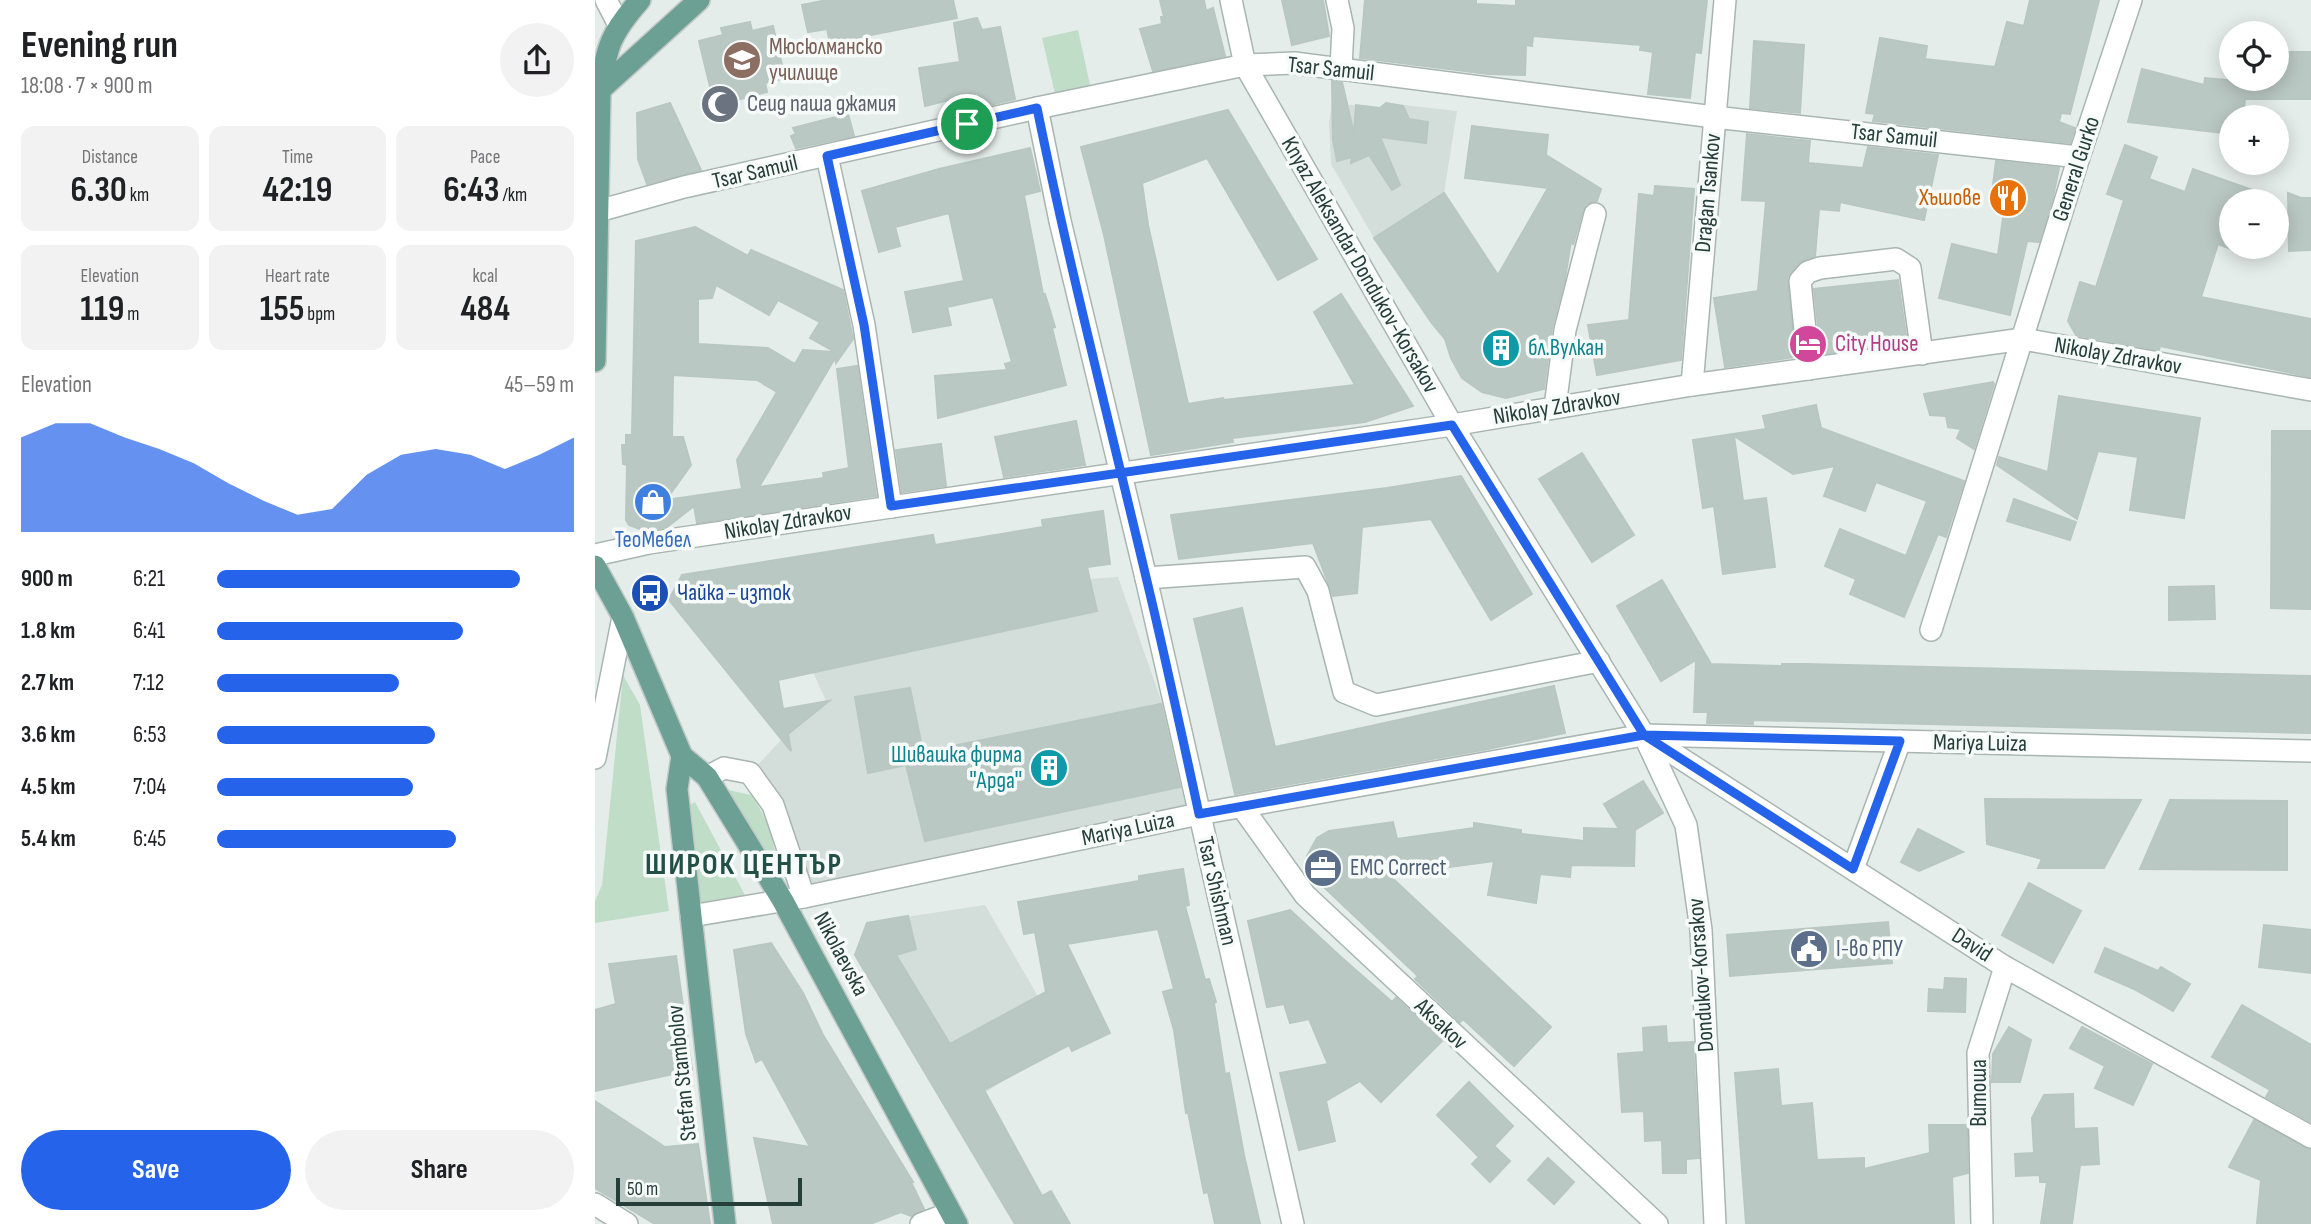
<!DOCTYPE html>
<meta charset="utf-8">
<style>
:root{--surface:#fff;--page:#f2f2f2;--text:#202124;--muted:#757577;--accent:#2563eb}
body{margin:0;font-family:"Sofia Sans Condensed",sans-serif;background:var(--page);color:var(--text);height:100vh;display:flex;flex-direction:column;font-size:26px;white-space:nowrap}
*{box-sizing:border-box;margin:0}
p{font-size:23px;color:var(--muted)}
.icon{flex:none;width:38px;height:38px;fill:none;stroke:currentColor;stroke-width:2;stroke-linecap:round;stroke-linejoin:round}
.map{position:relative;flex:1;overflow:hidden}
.sheet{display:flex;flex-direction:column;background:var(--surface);width:595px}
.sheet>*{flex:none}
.tools{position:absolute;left:1624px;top:21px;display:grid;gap:14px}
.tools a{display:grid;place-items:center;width:70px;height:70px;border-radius:50%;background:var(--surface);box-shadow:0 4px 18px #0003;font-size:35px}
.scale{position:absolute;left:21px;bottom:18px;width:186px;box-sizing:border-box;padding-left:7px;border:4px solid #253e38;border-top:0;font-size:19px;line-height:24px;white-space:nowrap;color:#253e38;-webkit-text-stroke:5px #f6faf8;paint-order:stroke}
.pin{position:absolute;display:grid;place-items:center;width:60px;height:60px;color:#fff;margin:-30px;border:4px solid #fff;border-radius:50%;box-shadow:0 2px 7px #0007}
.round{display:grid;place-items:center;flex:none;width:74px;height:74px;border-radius:37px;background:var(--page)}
.headline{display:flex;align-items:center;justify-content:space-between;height:119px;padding:0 21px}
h1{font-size:38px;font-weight:700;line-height:52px}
.metrics{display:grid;grid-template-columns:repeat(3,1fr);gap:10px;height:119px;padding:7px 21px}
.metrics div{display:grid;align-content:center;border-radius:14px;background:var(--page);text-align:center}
.metrics b{font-size:35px;font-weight:700}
.metrics small{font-size:19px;font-weight:400}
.metrics p{font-size:19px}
.chart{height:196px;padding:14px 21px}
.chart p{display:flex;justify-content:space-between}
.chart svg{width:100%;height:126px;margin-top:7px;fill:var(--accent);opacity:.7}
.primary-button{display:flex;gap:14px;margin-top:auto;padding:14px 21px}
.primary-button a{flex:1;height:80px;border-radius:42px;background:var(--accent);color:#fff;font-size:28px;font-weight:700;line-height:80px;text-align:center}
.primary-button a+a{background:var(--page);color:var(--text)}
ul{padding:0 21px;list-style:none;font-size:23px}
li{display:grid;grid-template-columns:112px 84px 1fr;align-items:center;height:52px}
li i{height:18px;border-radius:9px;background:var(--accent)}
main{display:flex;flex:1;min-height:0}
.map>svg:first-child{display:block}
.built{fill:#d3ddd9}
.green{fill:#c0ddc8}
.building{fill:#bac8c3;stroke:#b8c7c1;stroke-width:2;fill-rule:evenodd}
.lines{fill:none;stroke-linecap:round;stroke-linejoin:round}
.minor-casing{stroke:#a8b5b1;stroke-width:24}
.major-casing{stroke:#c2c9c7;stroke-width:24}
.minor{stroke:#fff;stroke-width:21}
.major{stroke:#6da094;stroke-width:21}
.route-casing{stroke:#fff;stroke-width:14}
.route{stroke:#2563eb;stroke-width:9}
.labels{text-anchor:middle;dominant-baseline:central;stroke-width:7;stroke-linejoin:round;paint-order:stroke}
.education-label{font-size:23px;fill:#785e54;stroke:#f6faf8;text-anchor:start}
.street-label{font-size:23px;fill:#253e38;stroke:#f6faf8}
.worship-label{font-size:23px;fill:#5b616d;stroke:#f6faf8;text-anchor:start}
.food-label{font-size:23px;fill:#c56008;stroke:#f6faf8;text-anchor:end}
.hotel-label{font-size:23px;fill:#b23c85;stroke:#f6faf8;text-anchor:start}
.culture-label{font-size:23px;fill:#0d838f;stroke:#f6faf8;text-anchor:start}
.shop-label{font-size:23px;fill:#366cbe;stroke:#f6faf8}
.transit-label{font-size:23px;fill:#164399;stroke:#f6faf8;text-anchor:start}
.service-label{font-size:23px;fill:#4e5e75;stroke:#f6faf8;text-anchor:start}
.district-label{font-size:30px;font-weight:bold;letter-spacing:2px;fill:#224f46;stroke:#f6faf8}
</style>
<main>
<section class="sheet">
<div class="headline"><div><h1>Evening run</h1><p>18:08 · 7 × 900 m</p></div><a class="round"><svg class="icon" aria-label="share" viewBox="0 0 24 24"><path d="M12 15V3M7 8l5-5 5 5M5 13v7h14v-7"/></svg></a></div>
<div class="metrics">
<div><p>Distance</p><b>6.30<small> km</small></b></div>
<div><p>Time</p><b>42:19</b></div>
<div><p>Pace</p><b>6:43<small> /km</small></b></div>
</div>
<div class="metrics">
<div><p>Elevation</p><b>119<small> m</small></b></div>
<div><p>Heart rate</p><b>155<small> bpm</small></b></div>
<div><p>kcal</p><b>484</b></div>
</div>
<div class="chart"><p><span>Elevation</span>45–59 m</p>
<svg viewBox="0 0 160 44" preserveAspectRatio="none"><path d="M0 44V11L10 6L20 6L30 11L40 15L50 20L60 27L70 33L80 38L90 36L100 24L110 17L120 15L130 17L140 22L150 17L160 11V44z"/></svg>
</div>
<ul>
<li><b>900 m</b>6:21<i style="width:85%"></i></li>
<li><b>1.8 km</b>6:41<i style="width:69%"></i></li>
<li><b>2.7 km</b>7:12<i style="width:51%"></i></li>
<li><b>3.6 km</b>6:53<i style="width:61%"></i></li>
<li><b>4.5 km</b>7:04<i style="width:55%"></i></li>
<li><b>5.4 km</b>6:45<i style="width:67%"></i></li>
</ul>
<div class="primary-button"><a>Save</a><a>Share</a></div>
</section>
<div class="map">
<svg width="1716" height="1224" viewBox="0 0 1716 1224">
<rect width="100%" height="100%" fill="#e5edea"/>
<g class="built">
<path d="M737 103 784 108 791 103 862 111 849 193 779 238 736 164 734 123Z"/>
<path d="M523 577 567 703 593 817 209 897 155 773 187 739 232 703 206 646 495 579Z"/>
<path d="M390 905 444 998 414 1077 356 1115 260 955 272 923Z"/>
</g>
<g class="green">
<path d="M483 30 497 94 462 102 447 38Z"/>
<path d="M28 675 45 705 74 911 0 923V901L7 885Z"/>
<path d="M133 790 156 795C177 823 182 856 185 891Z"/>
<path d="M100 802 151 897 100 905 91 807Z"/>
</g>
<g class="building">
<path d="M232 0H358L362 18 235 43 232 29 213 32 207 5Z"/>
<path d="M565 0H609L611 11 618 8 630 56 558 71 545 29 567 24 566 17H569Z"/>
<path d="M687 0H728L734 36 697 45Z"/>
<path d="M770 0H881V4L921 6V0H1112L1106 53 1100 52 1095 98 1053 94 1058 52 1045 50 1046 45 938 36 937 46 931 45 930 75 893 74 765 58Z"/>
<path d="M1435 0H1504L1475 114 1466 113 1464 122 1480 128 1475 143 1278 121 1280 114 1271 113 1285 38 1332 46 1330 59 1400 67 1412 22 1429 26Z"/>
<path d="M382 18 387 30 405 27 420 99 387 107 383 93 330 106 324 68 365 62 359 23Z"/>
<path d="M155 22 157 31 178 26 190 78 170 83 172 92 142 100 139 90 117 95 104 41 128 35 126 28Z"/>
<path d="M1159 41 1209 45 1205 113 1155 108Z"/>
<path d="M1682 52H1716V99H1650L1648 117H1636V134L1533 122 1547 69 1609 85 1610 78 1632 80 1682 79Z"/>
<path d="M737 81 747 82 759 134 761 105 785 108 791 103 808 106 814 119 833 122 831 143 785 137 805 185 797 190 774 155 756 163 757 157 742 161 738 140Z"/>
<path d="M75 103 106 170 52 184 43 159 42 113Z"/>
<path d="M633 110 722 259 683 280 612 158 547 183 553 225 593 404 628 398 629 400 760 385 719 312 746 294 818 406 770 422 637 438 638 442 556 455 509 235 486 147Z"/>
<path d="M253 114 259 136 201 148 196 136 201 134 198 128Z"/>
<path d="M877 126 953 135 951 155 1006 189 1002 201 991 204 988 210 978 245 977 235 970 279 957 328 949 389 911 398 887 392 867 378 856 358 850 339 836 322 779 238 849 193 903 275 953 188 870 178Z"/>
<path d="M1152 134 1215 141 1213 163 1268 168 1273 147 1343 155 1329 220 1245 202 1244 211 1224 209 1220 256 1204 263 1192 277 1200 357 1130 367 1119 298 1163 291 1171 201 1147 200Z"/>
<path d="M1530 145 1562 157 1554 179 1590 192 1598 169 1680 198V201H1636V249L1623 244 1606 297 1716 319V377L1565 346 1564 350 1481 335 1473 321 1485 282 1501 287 1529 200 1512 194Z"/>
<path d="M435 148 445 191 429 195 448 294H450L460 327 457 328 471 385 343 418 340 376 412 370 410 364 417 362 398 297 352 307 356 325 318 332 310 292 369 281 354 213 300 227 305 246 284 252 267 191 344 169Z"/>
<path d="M1401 161 1464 168 1458 197 1444 242 1432 241 1415 315 1344 298 1357 244 1403 255 1410 203 1396 201Z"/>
<path d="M1060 186 1099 189 1086 360 1002 375 993 325 1034 320 1044 194 1059 196Z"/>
<path d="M1693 193 1706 198H1716V250L1694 251Z"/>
<path d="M100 227 153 256 156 250 248 290 258 339 241 363 240 358 164 487 229 478 228 473 254 468 242 369 262 366 281 496 102 523 99 506 72 527 50 531 34 525 31 520 32 465 28 464 27 445H31V435H37L41 241ZM121 285 174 315 183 300 225 322 215 338 240 352 208 350 200 364 173 348 103 344V299L117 298ZM78 375 162 380 182 392 142 460 147 489 71 500 96 465 88 437H77Z"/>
<path d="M1303 280 1312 342 1226 354 1219 289Z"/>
<path d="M1398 382 1399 384 1379 449 1362 438 1366 429 1353 427 1351 416 1335 415 1329 394Z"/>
<path d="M1464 396 1605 418 1589 518 1535 510 1543 457 1503 451 1482 519 1402 465 1404 457 1453 472Z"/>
<path d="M1221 405 1226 428 1369 481 1351 537 1343 534 1309 617 1255 594 1261 579 1230 566 1245 529 1311 556 1332 501 1281 482 1270 511 1229 496 1240 466 1198 474 1139 436 1148 501 1171 498 1180 567 1128 574 1119 506 1108 508 1098 440 1171 429 1168 416Z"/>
<path d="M481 421 490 465 409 477 400 437Z"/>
<path d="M1677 431H1716V609L1676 608Z"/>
<path d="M346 444 351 486 307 492 301 450Z"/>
<path d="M987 453 1039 535 997 562 944 479Z"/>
<path d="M866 476 937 594 896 620 836 519 767 527 762 593 738 596 718 543 584 559 576 515 792 488Z"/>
<path d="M1419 499 1481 522 1475 540 1412 521Z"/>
<path d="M508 511 515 564 492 567 502 611 183 680 188 709 234 701 193 734 196 751 74 600 87 575 338 535 340 545 448 527 447 520Z"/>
<path d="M1067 580 1116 664 1187 666V664H1210L1716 676V733L1158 720V724L1112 723 1113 712H1099L1101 660 1066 681 1022 606Z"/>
<path d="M1619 586 1620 619 1574 620V587Z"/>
<path d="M647 608 680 747 959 686 970 733 888 750 640 794 599 619Z"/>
<path d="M315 688 328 752 566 704 585 787 330 841 311 765 273 773 260 697Z"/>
<path d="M1048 781 1068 813 1040 830 1039 866 976 865 975 877 945 874 941 903 893 895 899 861 794 875 956 1027 919 1066 868 1019 865 1022 820 979 823 976 716 875 713 868 712 856 722 838 734 831 798 822 802 839 879 828V823L926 830V834L989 841V828L1024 829 1009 804Z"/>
<path d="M1390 799 1546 800 1509 868H1443L1447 859 1392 844Z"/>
<path d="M1575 800 1692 801V870L1545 869Z"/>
<path d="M1323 829 1368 852 1324 871 1306 862Z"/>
<path d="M588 869 594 905 590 906 610 980 614 979 621 1002 619 1003 630 1074 634 1073 649 1155 665 1224H620L613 1192 609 1193 593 1112 591 1113 579 1030 568 992 579 989 563 929 472 944 515 1033 477 1051 474 1045 389 1090 447 1196 456 1191 475 1224H420L260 955 272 923 313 916 321 949 301 955 355 1044 451 992 440 932 429 934 423 902 544 881V876Z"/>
<path d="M1434 883 1486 911 1458 963 1407 935Z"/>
<path d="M695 910 746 957 797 1002 801 998 847 1041 786 1102 765 1081 731 1101 740 1141 704 1150 685 1073 733 1064 714 1019 695 1023 689 1004 672 1007 653 921Z"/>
<path d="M1293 922 1297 963 1135 976 1132 935Z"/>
<path d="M1669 925 1716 930V973L1664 967Z"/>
<path d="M176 943 208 993 228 1035 318 1182H316L329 1209 316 1216 306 1212 275 1224H178L159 1138 215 1147 167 1059 161 1062 151 1034 139 950Z"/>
<path d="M1510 948 1563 971 1566 967 1595 984 1578 1011 1539 989 1500 972Z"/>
<path d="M81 956 97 1070 0 1091V1010L21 1004 14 964Z"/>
<path d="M1350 978 1371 979 1370 1012 1333 1011 1334 989 1349 990Z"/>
<path d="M1647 1005 1716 1045V1122L1671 1097 1675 1090 1617 1057Z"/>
<path d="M1071 1026 1072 1043 1098 1042 1104 1158 1091 1159V1173H1068L1067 1140 1050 1141 1049 1111 1027 1112 1023 1054 1049 1052 1048 1028Z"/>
<path d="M1414 1027 1436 1040 1425 1082H1397L1398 1054Z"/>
<path d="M1487 1027 1557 1064 1538 1105 1500 1088 1510 1066 1475 1048Z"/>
<path d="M1183 1069 1186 1106 1217 1103 1222 1160 1269 1158V1169L1335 1153 1334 1125H1372L1373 1173 1357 1177 1359 1224H1151L1140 1073Z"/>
<path d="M874 1082 918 1126 899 1146 915 1161 895 1182 877 1164 884 1157 842 1115Z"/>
<path d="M1478 1094 1479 1129 1502 1128 1504 1164 1485 1165 1477 1224H1446L1452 1182H1445V1175L1421 1176 1420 1154 1439 1153 1437 1118 1449 1095Z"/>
<path d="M0 1101 70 1147 103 1144 115 1224H60L0 1188Z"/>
<path d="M1659 1120 1716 1150V1224H1662L1666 1180 1634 1167Z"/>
<path d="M953 1158 979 1182 959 1204 933 1180Z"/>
</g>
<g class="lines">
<defs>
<g id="minor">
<path d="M11 0 24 25"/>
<path d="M636 0 650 65 857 425 1049 735 1091 825 1106 930 1120 1224"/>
<path d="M742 0 748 28 746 68"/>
<path d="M442 108 465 221 551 578 698 1224"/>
<path d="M232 156 269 325 296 507"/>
<path d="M0 212 89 187 442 108 650 65 699 63 1119 117 1484 157"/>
<path d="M1214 369 1205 281 1213 272 1225 268 1301 259 1315 268 1327 354"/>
<path d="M1097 385 1130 0"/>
<path d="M960 407 970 330 1000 214"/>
<path d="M0 555 54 543 296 507 857 425 1097 385 1428 339 1716 390"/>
<path d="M551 578 710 567 723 591 749 692 781 705 1004 661"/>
<path d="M1336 630 1484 157 1536 0"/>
<path d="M1051 736 1410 967 1716 1137"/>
<path d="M0 758 28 617"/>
<path d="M112 777 129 768 155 773 178 805 209 897"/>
<path d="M647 807 710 895 1062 1224"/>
<path d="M1258 869 1305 741"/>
<path d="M96 916 209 897 604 814 1049 735 1716 751"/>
<path d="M0 1204 32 1224"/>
<path d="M326 1224 355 1213"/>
<path d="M1387 1224 1383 1053 1410 967"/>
</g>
<g id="major">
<path d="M5 90 104 0"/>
<path d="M0 361 5 90C12 46 15 34 45 0"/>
<path d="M0 566 28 617 87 756 112 777 188 901 362 1224"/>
<path d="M87 756 82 789 130 1224"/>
</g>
</defs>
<use href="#minor" class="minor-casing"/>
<use href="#major" class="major-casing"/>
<use href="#minor" class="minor"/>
<use href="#major" class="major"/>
</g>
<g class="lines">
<defs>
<path id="route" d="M372 124 442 108C474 265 514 421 551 577 570 656 587 735 604 814L1049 735 1305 741 1258 869 1049 735 857 425 296 506 269 325 232 156 372 124"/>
</defs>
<use href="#route" class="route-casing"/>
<use href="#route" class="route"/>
</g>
<defs>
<symbol id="school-disc" viewBox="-11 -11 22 22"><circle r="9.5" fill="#8d6e63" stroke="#f6faf8"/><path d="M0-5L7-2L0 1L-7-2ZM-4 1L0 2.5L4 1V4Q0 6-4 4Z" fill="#fff"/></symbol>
<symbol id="mosque-disc" viewBox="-11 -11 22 22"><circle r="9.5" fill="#6b7280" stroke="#f6faf8"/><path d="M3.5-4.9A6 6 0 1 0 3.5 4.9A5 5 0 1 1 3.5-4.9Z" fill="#fff"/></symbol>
<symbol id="restaurant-disc" viewBox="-11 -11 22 22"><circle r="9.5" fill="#e8710a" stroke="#f6faf8"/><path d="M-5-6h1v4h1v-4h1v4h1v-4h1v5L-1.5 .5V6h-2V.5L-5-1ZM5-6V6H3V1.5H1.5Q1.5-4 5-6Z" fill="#fff"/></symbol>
<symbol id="hotel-disc" viewBox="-11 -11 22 22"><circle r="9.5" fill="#d1479c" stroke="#f6faf8"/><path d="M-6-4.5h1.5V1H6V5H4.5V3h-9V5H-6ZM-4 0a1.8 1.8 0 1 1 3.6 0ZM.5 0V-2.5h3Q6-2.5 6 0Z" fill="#fff"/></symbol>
<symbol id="building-disc" viewBox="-11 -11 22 22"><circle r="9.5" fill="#0f9aa8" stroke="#f6faf8"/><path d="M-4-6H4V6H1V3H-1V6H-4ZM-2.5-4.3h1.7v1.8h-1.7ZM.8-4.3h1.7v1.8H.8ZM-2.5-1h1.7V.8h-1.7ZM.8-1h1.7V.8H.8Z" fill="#fff"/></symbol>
<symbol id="shop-disc" viewBox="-11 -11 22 22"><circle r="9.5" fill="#3f7fe0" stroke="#f6faf8"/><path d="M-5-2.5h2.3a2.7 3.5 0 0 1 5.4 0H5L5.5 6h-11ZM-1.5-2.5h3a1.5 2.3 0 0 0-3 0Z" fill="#fff"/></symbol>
<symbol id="bus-disc" viewBox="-11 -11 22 22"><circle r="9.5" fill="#1a4fb4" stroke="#f6faf8"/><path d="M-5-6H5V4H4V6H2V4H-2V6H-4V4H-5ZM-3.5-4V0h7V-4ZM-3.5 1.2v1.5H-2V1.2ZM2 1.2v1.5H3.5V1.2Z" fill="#fff"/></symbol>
<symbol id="office-disc" viewBox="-11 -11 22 22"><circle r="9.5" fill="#5c6f8a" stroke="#f6faf8"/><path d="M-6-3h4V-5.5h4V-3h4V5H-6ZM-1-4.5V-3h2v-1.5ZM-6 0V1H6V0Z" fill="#fff"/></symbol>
<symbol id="civic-disc" viewBox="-11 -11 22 22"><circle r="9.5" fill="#5c6f8a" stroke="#f6faf8"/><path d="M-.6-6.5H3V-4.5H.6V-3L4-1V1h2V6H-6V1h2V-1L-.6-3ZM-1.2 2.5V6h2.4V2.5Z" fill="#fff"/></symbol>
</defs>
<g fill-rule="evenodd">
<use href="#school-disc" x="125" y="38" width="44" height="44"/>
<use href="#mosque-disc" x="103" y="82" width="44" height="44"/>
<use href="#restaurant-disc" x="1391" y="176" width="44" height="44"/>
<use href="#hotel-disc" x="1191" y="322" width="44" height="44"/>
<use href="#building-disc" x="884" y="326" width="44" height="44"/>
<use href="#shop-disc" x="36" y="480" width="44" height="44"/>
<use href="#bus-disc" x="33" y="571" width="44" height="44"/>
<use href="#building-disc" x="432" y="746" width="44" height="44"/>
<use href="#office-disc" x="706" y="846" width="44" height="44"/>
<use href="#civic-disc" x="1192" y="927" width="44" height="44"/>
</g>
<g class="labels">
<g class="education-label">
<text x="174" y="47">Мюсюлманско<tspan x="174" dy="26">училище</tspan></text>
</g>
<g class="street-label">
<text transform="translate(736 69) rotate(6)">Tsar Samuil</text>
<text transform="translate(1299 136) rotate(6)">Tsar Samuil</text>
<text transform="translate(1481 169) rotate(-72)">General Gurko</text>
<text transform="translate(160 172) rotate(-13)">Tsar Samuil</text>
<text transform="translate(1113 193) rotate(-85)">Dragan Tsankov</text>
<text transform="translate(765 265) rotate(60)">Knyaz Aleksandar Dondukov-Korsakov</text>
<text transform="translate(1523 356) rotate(10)">Nikolay Zdravkov</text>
<text transform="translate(962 407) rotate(-9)">Nikolay Zdravkov</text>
<text transform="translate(193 522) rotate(-9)">Nikolay Zdravkov</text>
<text transform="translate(1385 743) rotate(1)">Mariya Luiza</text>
<text transform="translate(533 829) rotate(-12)">Mariya Luiza</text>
<text transform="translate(622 891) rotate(77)">Tsar Shishman</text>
<text transform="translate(1377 945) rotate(33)">David</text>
<text transform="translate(246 954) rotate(62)">Nikolaevska</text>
<text transform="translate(1106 975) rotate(-94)">Dondukov-Korsakov</text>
<text transform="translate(846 1024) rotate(43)">Aksakov</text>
<text transform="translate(87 1073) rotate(-96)">Stefan Stambolov</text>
<text transform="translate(1384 1093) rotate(-90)">Витоша</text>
</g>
<g class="worship-label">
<text x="152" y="104">Сеид паша джамия</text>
</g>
<g class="food-label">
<text x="1386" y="198">Хъшове</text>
</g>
<g class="hotel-label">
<text x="1240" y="344">City House</text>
</g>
<g class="culture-label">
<text x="933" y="348">бл.Вулкан</text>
<text x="427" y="755" text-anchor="end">Шивашка фирма<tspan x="427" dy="26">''Арда''</tspan></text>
</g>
<g class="shop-label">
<text x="58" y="540">ТеоМебел</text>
</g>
<g class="transit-label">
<text x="82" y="593">Чайка - изток</text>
</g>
<g class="service-label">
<text x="755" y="868">EMC Correct</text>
<text x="1241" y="949">I-во РПУ</text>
</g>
<g class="district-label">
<text x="149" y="865">ШИРОК ЦЕНТЪР</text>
</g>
</g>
</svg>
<div class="tools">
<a><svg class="icon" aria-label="locate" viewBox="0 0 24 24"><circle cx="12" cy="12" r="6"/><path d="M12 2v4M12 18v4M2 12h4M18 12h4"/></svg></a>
<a>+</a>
<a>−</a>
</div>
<div class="scale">50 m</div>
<div class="pin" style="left:372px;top:124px;background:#1e9e55"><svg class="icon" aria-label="arrive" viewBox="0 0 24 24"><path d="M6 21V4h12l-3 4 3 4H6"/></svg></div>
</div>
</main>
